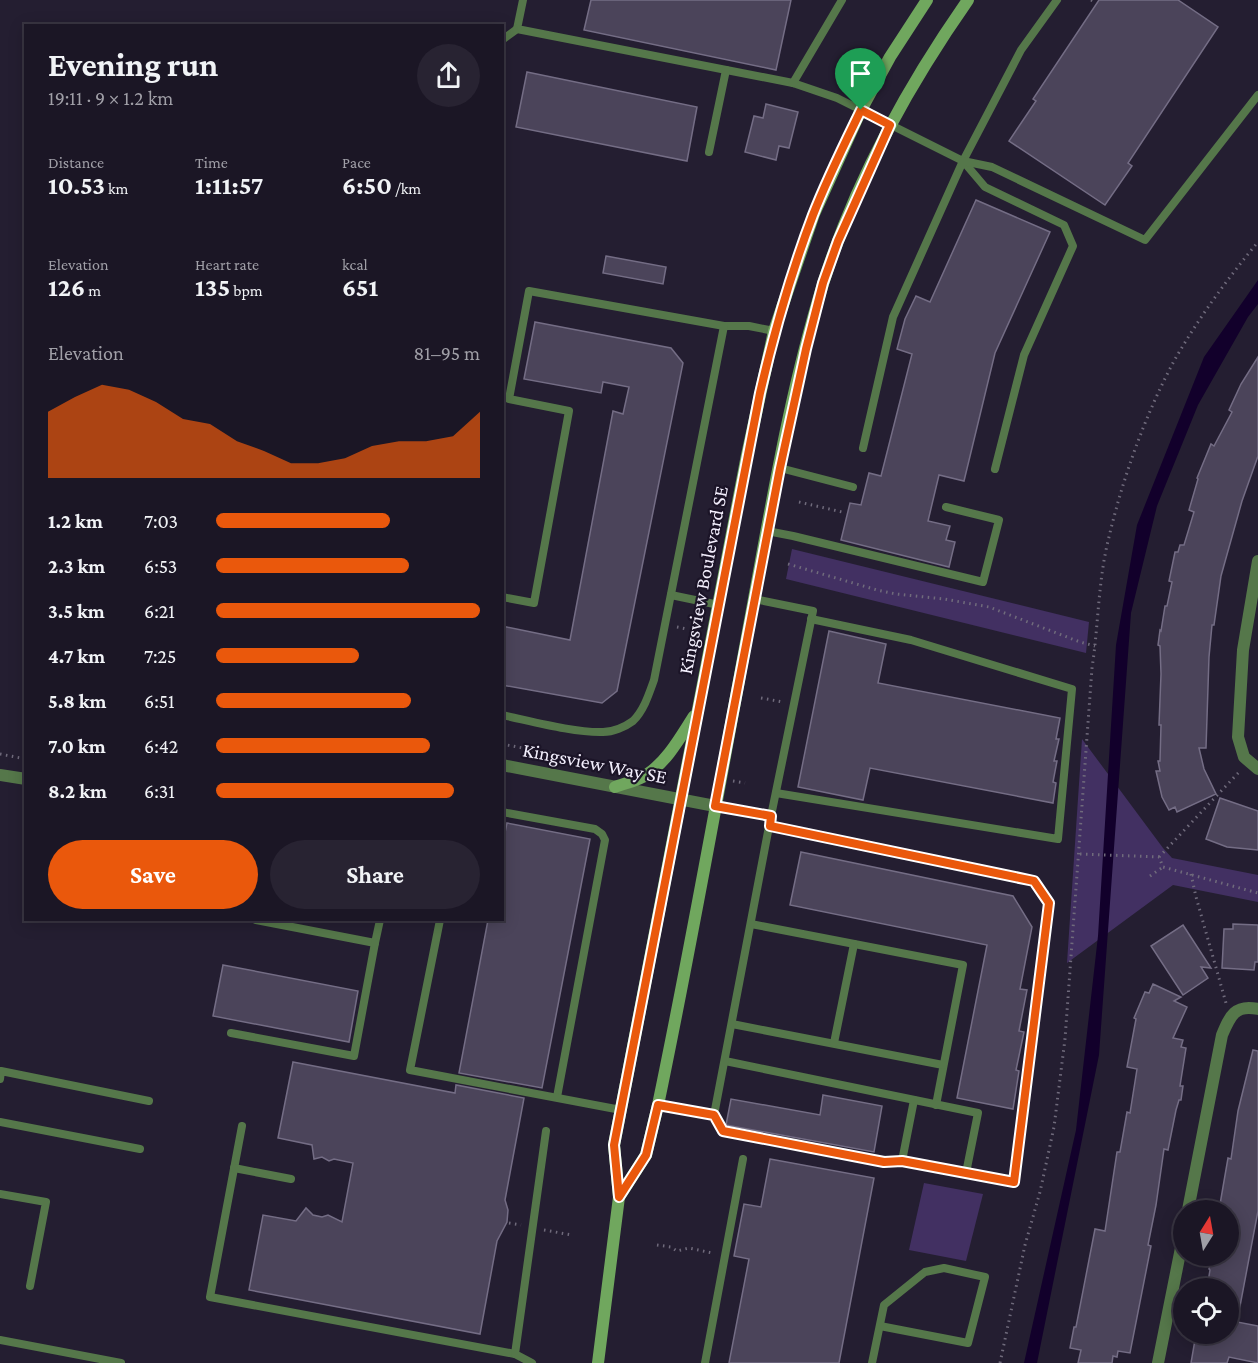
<!DOCTYPE html>
<meta charset="utf-8">
<style>
:root{--surface:#1b1625;--page:#282332;--text:#f1f3f6;--muted:#a09fa7;--line:#393542;--accent:#ea580c}
body{margin:0;font-family:"Crimson Pro",serif;background:var(--page);color:var(--text);height:100vh;display:flex;flex-direction:column;font-size:22px;white-space:nowrap}
*{box-sizing:border-box;margin:0}
p{font-size:20px;color:var(--muted)}
.icon{flex:none;width:33px;height:33px;fill:none;stroke:currentColor;stroke-width:2;stroke-linecap:round;stroke-linejoin:round}
.map{position:relative;flex:1;overflow:hidden}
.details{position:absolute;left:24px;top:24px;width:480px;height:897px;display:flex;flex-direction:column;background:var(--surface);border-radius:0px;box-shadow:0 3px 15px #0003,0 0 0 2px var(--line)}
.details>*{flex:none}
.needle{width:39px;rotate:11deg}
.buttons{position:absolute;left:1173px;top:1200px;display:grid;gap:12px}
.buttons a{display:grid;place-items:center;width:66px;height:66px;border-radius:50%;background:var(--surface);box-shadow:0 3px 15px #0003,0 0 0 2px var(--line);font-size:30px}
.pin{position:absolute;display:grid;place-items:center;width:51px;height:51px;color:#fff;margin:-62px -26px;border-radius:50% 50% 50% 0;rotate:-45deg;box-shadow:0 0 6px #0007}
.pin .icon{rotate:45deg}
.round{display:grid;place-items:center;flex:none;width:63px;height:63px;border-radius:32px;background:var(--page)}
.headline{display:flex;align-items:center;justify-content:space-between;height:102px;padding:0 24px}
h1{font-size:33px;font-weight:700;line-height:45px}
.figures{display:grid;grid-template-columns:repeat(3,1fr);gap:9px;height:102px;padding:6px 24px}
.figures div{display:grid;align-content:center}
.figures b{font-size:26px;font-weight:700}
.figures small{font-size:16px;font-weight:400}
.figures p{font-size:16px}
.chart{height:168px;padding:12px 24px}
.chart p{display:flex;justify-content:space-between}
.chart svg{width:100%;height:108px;margin-top:6px;fill:var(--accent);opacity:.7}
.cta{display:flex;gap:12px;margin-top:auto;padding:12px 24px}
.cta a{flex:1;height:69px;border-radius:36px;background:var(--accent);color:#fff;font-size:24px;font-weight:700;line-height:69px;text-align:center}
.cta a+a{background:var(--page);color:var(--text)}
ul{padding:0 24px;list-style:none;font-size:20px}
li{display:grid;grid-template-columns:96px 72px 1fr;align-items:center;height:45px}
li i{height:15px;border-radius:8px;background:var(--accent)}
.map>svg:first-child{display:block}
.green{fill:#423062}
.water{fill:#12002b}
.building{fill:#4b445a;stroke:#746d85;stroke-width:1.5}
.lines{fill:none;stroke-linecap:round;stroke-linejoin:round}
.path{stroke:#706b7c;stroke-width:3;stroke-dasharray:1.5 4.5;stroke-linecap:butt}
.service{stroke:#55774a;stroke-width:8}
.minor{stroke:#55774a;stroke-width:12}
.secondary{stroke:#70a75e;stroke-width:12}
.route-casing{stroke:#fff;stroke-width:12}
.route{stroke:#ea580c;stroke-width:8}
.labels{text-anchor:middle;dominant-baseline:central;stroke-width:4.5;stroke-linejoin:round;paint-order:stroke}
.street-label{font-size:20px;fill:#f2eefc;stroke:#1b1427}
</style>
<div class="map">
<svg width="1258" height="1363" viewBox="0 0 1258 1363">
<rect width="100%" height="100%" fill="#241e31"/>
<g class="green">
<path d="M792 549 1089 622 1086 653 786 579Z"/>
<path d="M1082 739 1163 848 1172 858 1258 875V902L1173 885 1067 963Z"/>
<path d="M924 1183 983 1194 966 1261 909 1250Z"/>
</g>
<path class="water" d="M1258 280V304L1248 317 1198 405 1157 506 1131 613 1099 1055 1037 1363H1024L1076 1130 1098 936 1116 645 1137 525 1204 357Z"/>
<g class="building">
<path d="M591 0H791L776 70 584 30Z"/>
<path d="M1099 0H1178L1218 27 1128 163 1132 166 1105 205 1009 141 1036 101 1033 99Z"/>
<path d="M527 72 697 107 687 161 516 127Z"/>
<path d="M766 104 798 112 789 148 779 146 776 160 745 152 754 116 763 118Z"/>
<path d="M976 200 1050 232 995 353 964 481 939 475 928 521 950 526 946 540 955 542 949 567 841 540 850 503 861 505 869 473 881 476 912 354 897 349 905 319 916 296 930 302Z"/>
<path d="M606 256 666 267 663 284 603 273Z"/>
<path d="M535 322 671 348 683 363 617 691 602 703 502 685V626L570 640 613 411 623 414 629 387 603 382 601 393 524 379Z"/>
<path d="M1258 357V456L1242 501 1221 576 1214 625H1212L1209 657 1206 748H1199L1204 769 1216 794 1177 812 1175 807 1169 810 1162 797 1156 771H1160L1158 761H1160L1161 725H1159L1161 674 1160 646 1158 645 1160 630 1161 631 1165 606H1167L1172 582 1169 581 1175 552H1178L1180 545H1184L1194 512 1189 510 1198 479 1197 478 1211 444 1214 446 1232 412 1229 410 1241 384Z"/>
<path d="M829 631 886 644 878 683 1060 718 1056 739H1059L1054 761H1057L1053 782 1056 783 1053 803 870 768 863 800 798 787Z"/>
<path d="M1220 798 1258 811V850L1227 847 1206 839Z"/>
<path d="M507 823 590 839 542 1088 459 1073 488 920H502V847Z"/>
<path d="M801 852 1013 896 1032 927 1020 989 1027 990 1019 1031 1024 1032 1016 1070 1019 1071 1013 1109 957 1098 987 945 790 905Z"/>
<path d="M1233 924 1258 925V962H1255L1254 970 1222 968 1224 929H1233Z"/>
<path d="M1183 925 1211 968 1201 967 1208 978 1183 995 1151 946Z"/>
<path d="M223 965 358 991 349 1042 213 1016Z"/>
<path d="M1153 984 1181 997 1174 1001 1187 1007 1173 1038 1183 1040 1181 1047 1186 1048 1180 1086H1183L1181 1100H1179L1176 1110 1168 1150 1164 1149 1156 1205 1148 1245 1151 1246 1130 1353 1118 1351 1117 1357 1113 1356 1112 1363H1078L1081 1350 1070 1348 1074 1327H1076L1095 1229 1105 1231 1117 1152H1120L1127 1112 1130 1113 1137 1069 1127 1067 1136 1019 1134 1018 1145 992 1149 993Z"/>
<path d="M1253 1050 1258 1051V1211L1237 1322 1258 1326V1363L1229 1357 1227 1363H1191L1196 1334H1228V1288H1207L1210 1270 1209 1269 1211 1256H1228V1210H1219L1228 1158 1231 1159 1238 1111Z"/>
<path d="M293 1062 455 1093 456 1085 524 1098 505 1200 508 1210 507 1222 497 1241 480 1334 249 1290 263 1215 296 1221 306 1208 313 1215 322 1217 328 1215 342 1222 353 1163 334 1159 329 1161 322 1157 314 1159 312 1145 278 1138Z"/>
<path d="M823 1095 882 1106 874 1152 726 1125 731 1099 820 1115Z"/>
<path d="M770 1159 874 1178 839 1363H729L749 1259 734 1256 744 1204 761 1207Z"/>
</g>
<g class="lines">
<g class="path">
<path d="M1091 0 1093 1"/>
<path d="M799 502 842 512"/>
<path d="M788 564 877 590 896 594 944 599 989 607 1080 642 1095 646"/>
<path d="M677 627 687 629"/>
<path d="M761 698 783 702"/>
<path d="M502 744 617 766H630"/>
<path d="M0 754 26 759"/>
<path d="M733 781 745 783"/>
<path d="M1080 854 1159 857 1163 867 1258 893"/>
<path d="M1159 857 1240 771"/>
<path d="M1191 874 1196 897 1226 1003"/>
<path d="M1150 876 1163 867"/>
<path d="M509 1223 521 1225"/>
<path d="M544 1230 572 1235"/>
<path d="M657 1245 671 1247 677 1251 689 1248 712 1253"/>
<path d="M1000 1363 1025 1245 1040 1192 1054 1127 1065 1039 1092 668C1098 629 1098 589 1106 550 1120 486 1143 419 1174 361 1198 319 1227 279 1258 242"/>
</g>
<g class="service">
<path d="M523 0 517 29 793 83 837 98 963 161 1021 50 1057 0"/>
<path d="M502 40 517 29"/>
<path d="M793 83 842 0"/>
<path d="M709 152 726 70"/>
<path d="M963 161 985 187 1064 225 1073 246 1024 355 995 469"/>
<path d="M863 448 893 317 963 161 992 167 1145 240 1258 95"/>
<path d="M780 468 853 487"/>
<path d="M767 531 793 536 983 582 999 520 946 507"/>
<path d="M671 595 719 605"/>
<path d="M502 597 534 603 569 411 509 399 529 291 724 326H749L774 331"/>
<path d="M502 715C531 721 575 733 603 732 613 732 625 727 633 721 644 710 649 694 654 680L724 326"/>
<path d="M776 793 1058 839 1072 689 911 640 811 619"/>
<path d="M715 806 771 816 813 611 754 599"/>
<path d="M502 812 595 829 602 834 605 840 557 1097"/>
<path d="M769 826 1034 881 1049 903 1014 1182 902 1161 914 1100"/>
<path d="M256 920 375 943 380 920"/>
<path d="M440 920 410 1070 621 1110"/>
<path d="M751 924 963 965 936 1105"/>
<path d="M732 1024 943 1065"/>
<path d="M231 1033 354 1056 375 943"/>
<path d="M834 1043 854 944"/>
<path d="M725 1061 978 1113 966 1173"/>
<path d="M0 1079 1 1071 149 1101"/>
<path d="M658 1105 714 1115 771 816"/>
<path d="M714 1115 723 1131 884 1162 902 1161"/>
<path d="M0 1122 140 1149"/>
<path d="M242 1126 210 1297 515 1354"/>
<path d="M234 1168 291 1179"/>
<path d="M0 1194 46 1202 30 1286"/>
<path d="M0 1340 121 1363"/>
<path d="M532 1363 515 1354 546 1131"/>
<path d="M705 1363 743 1159"/>
<path d="M872 1363 884 1305 925 1272 944 1268 985 1277 968 1343 880 1326"/>
</g>
<g class="minor">
<path d="M1258 561 1243 650 1238 737 1244 757 1258 769"/>
<path d="M502 765 715 806"/>
<path d="M0 775 26 779"/>
<path d="M1188 1210 1222 1035C1230 1016 1235 1004 1258 1009"/>
<path d="M1158 1363 1184 1233"/>
</g>
<g class="secondary">
<path d="M615 787C625 783 638 781 646 775 667 762 681 736 694 716"/>
<path d="M619 1197 646 1155 658 1105C691 947 719 789 748 631 770 515 788 397 823 284 855 182 907 87 968 0"/>
<path d="M598 1363 619 1197 614 1145 747 455 774 331 814 214 861 110 890 57 927 0"/>
</g>
</g>
<g class="lines">
<defs>
<path id="route" d="M861 110 890 125 838 241 823 283 806 349 780 468 715 806 771 816 770 826 1034 881 1049 903 1014 1182 902 1161 884 1162 723 1131 714 1115 658 1105 646 1155 619 1197 614 1145 760 393C774 332 791 273 813 215 827 179 844 145 861 110Z"/>
</defs>
<use href="#route" class="route-casing"/>
<use href="#route" class="route"/>
</g>
<g class="labels">
<g class="street-label">
<text transform="translate(703 580) rotate(-79)">Kingsview Boulevard SE</text>
<text transform="translate(595 763) rotate(11)">Kingsview Way SE</text>
</g>
</g>
</svg>
<div class="buttons">
<a><svg class="needle" viewBox="-14 -14 28 28"><path d="M0-13l5 13h-10z" fill="#e53935"/><path d="M0 13l5-13h-10z" fill="#a09fa7"/></svg></a>
<a><svg class="icon" aria-label="locate" viewBox="0 0 24 24"><circle cx="12" cy="12" r="6"/><path d="M12 2v4M12 18v4M2 12h4M18 12h4"/></svg></a>
</div>
<div class="pin" style="left:861px;top:110px;background:#1e9e55"><svg class="icon" aria-label="arrive" viewBox="0 0 24 24"><path d="M6 21V4h12l-3 4 3 4H6"/></svg></div>
<section class="details">
<div class="headline"><div><h1>Evening run</h1><p>19:11 · 9 × 1.2 km</p></div><a class="round"><svg class="icon" aria-label="share" viewBox="0 0 24 24"><path d="M12 15V3M7 8l5-5 5 5M5 13v7h14v-7"/></svg></a></div>
<div class="figures">
<div><p>Distance</p><b>10.53<small> km</small></b></div>
<div><p>Time</p><b>1:11:57</b></div>
<div><p>Pace</p><b>6:50<small> /km</small></b></div>
</div>
<div class="figures">
<div><p>Elevation</p><b>126<small> m</small></b></div>
<div><p>Heart rate</p><b>135<small> bpm</small></b></div>
<div><p>kcal</p><b>651</b></div>
</div>
<div class="chart"><p><span>Elevation</span>81–95 m</p>
<svg viewBox="0 0 160 44" preserveAspectRatio="none"><path d="M0 44V17L10 11L20 6L30 8L40 13L50 20L60 22L70 29L80 33L90 38L100 38L110 36L120 31L130 29L140 29L150 27L160 17V44z"/></svg>
</div>
<ul>
<li><b>1.2 km</b>7:03<i style="width:66%"></i></li>
<li><b>2.3 km</b>6:53<i style="width:73%"></i></li>
<li><b>3.5 km</b>6:21<i style="width:100%"></i></li>
<li><b>4.7 km</b>7:25<i style="width:54%"></i></li>
<li><b>5.8 km</b>6:51<i style="width:74%"></i></li>
<li><b>7.0 km</b>6:42<i style="width:81%"></i></li>
<li><b>8.2 km</b>6:31<i style="width:90%"></i></li>
</ul>
<div class="cta"><a>Save</a><a>Share</a></div>
</section>
</div>
